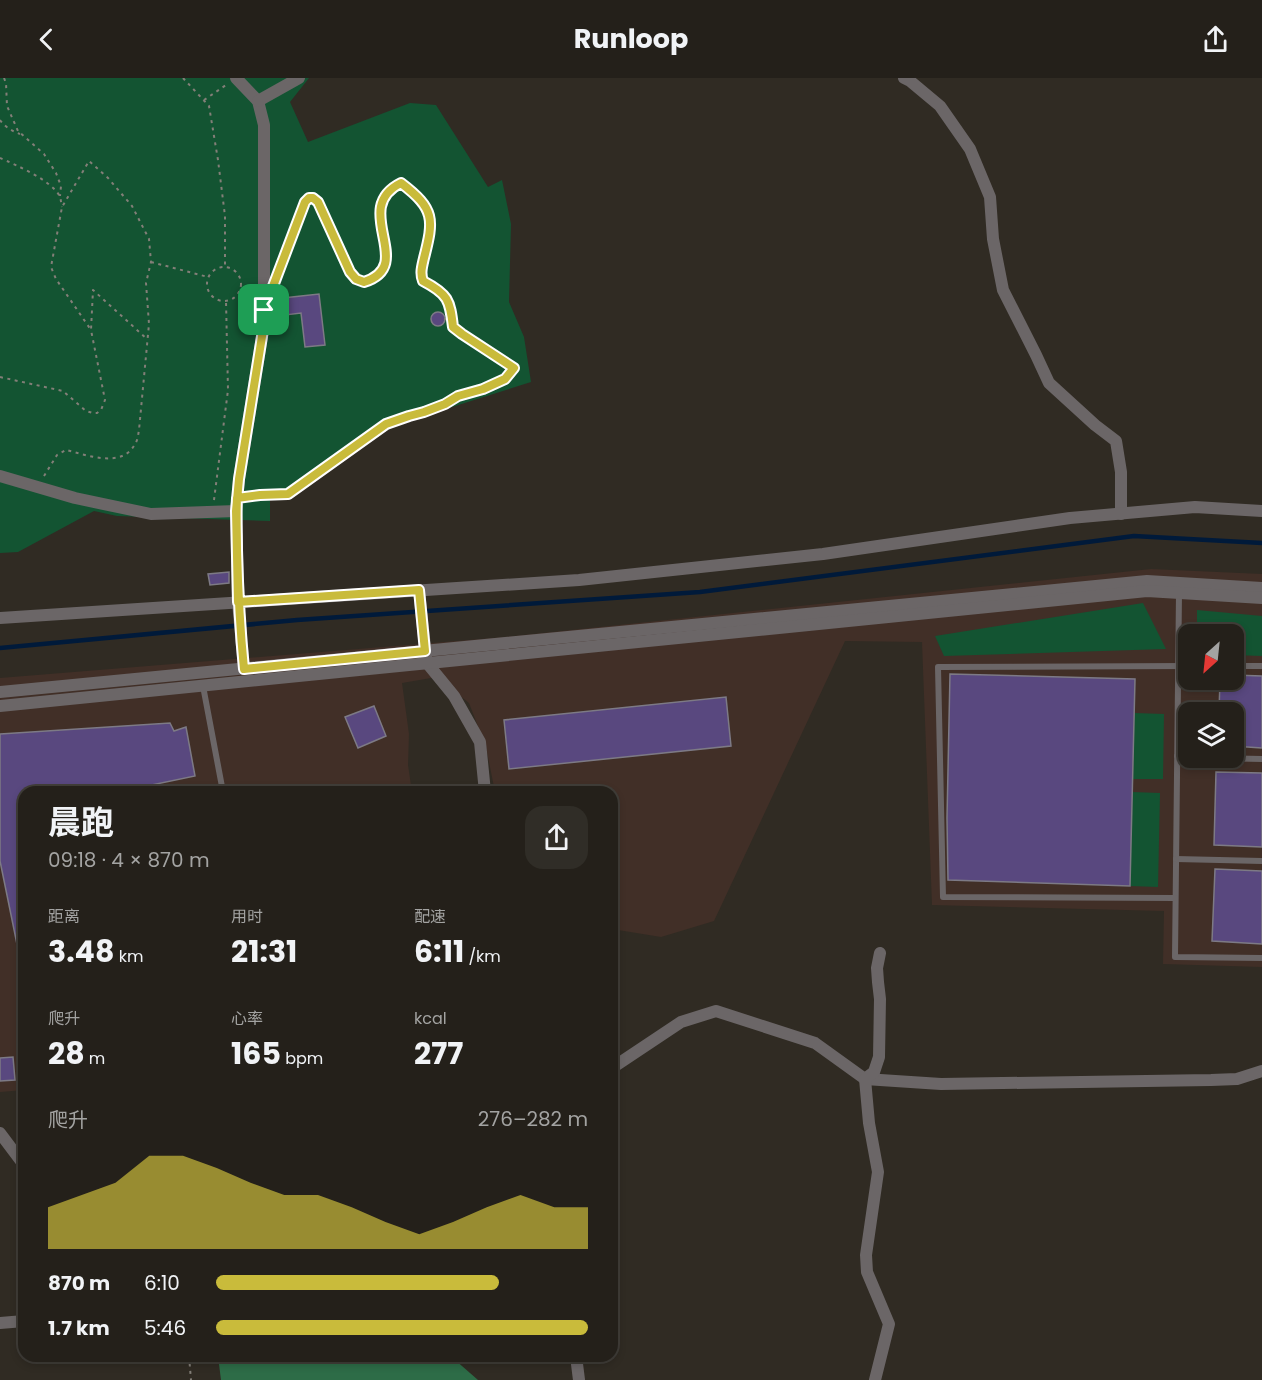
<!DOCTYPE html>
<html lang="zh">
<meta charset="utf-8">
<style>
:root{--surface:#24201a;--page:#302d27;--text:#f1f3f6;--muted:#a3a3a2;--line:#413e39;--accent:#c9bb3b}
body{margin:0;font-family:Poppins,"Noto Sans SC",sans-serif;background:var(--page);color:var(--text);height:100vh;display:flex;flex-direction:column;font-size:22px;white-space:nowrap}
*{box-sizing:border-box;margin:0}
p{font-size:20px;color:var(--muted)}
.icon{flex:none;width:33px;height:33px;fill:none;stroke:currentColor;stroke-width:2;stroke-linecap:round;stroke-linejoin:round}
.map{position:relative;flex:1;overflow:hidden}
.side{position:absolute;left:18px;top:708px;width:600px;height:576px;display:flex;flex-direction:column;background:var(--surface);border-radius:18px;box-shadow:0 3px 9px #0003,0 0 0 2px var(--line)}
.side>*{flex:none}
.needle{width:39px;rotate:207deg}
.buttons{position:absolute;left:1178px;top:546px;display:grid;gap:12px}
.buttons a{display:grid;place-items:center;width:66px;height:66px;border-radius:12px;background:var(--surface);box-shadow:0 3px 9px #0003,0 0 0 2px var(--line);font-size:30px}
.pin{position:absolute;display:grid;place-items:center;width:51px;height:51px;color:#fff;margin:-26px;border-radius:12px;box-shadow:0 3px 9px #0006}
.round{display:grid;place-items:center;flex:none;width:63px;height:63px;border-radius:18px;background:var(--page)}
.head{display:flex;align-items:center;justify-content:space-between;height:102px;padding:0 30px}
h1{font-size:33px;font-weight:700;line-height:45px}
.metrics{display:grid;grid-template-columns:repeat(3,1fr);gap:9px;height:102px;padding:6px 30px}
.metrics div{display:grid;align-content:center}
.metrics b{font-size:30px;font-weight:700}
.metrics small{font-size:16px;font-weight:400}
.metrics p{font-size:16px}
.chart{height:168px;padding:12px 30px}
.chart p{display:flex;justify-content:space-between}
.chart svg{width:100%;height:108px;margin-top:6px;fill:var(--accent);opacity:.7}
ul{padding:0 30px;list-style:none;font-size:20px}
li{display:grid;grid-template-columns:96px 72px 1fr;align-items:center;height:45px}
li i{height:15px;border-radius:8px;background:var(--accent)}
header{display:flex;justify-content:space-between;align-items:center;height:78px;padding:0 30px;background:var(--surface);font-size:27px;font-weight:700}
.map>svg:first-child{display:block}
.industrial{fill:#412f27;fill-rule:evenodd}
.green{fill:#135432}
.forest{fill:#2d6c47}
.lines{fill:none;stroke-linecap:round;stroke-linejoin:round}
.stream{stroke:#001a3a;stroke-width:4.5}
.building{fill:#59487f;stroke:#7d7a85;stroke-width:1.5}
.path{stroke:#837f78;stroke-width:2;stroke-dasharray:3 4.5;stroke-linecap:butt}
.service{stroke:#6b6667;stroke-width:6}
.minor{stroke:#6b6667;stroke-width:12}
.tertiary{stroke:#6b6667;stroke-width:12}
.route-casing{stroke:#fff;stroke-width:12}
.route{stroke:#c9bb3b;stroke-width:8}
</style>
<header><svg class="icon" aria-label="back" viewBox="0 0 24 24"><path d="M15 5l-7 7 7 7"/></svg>Runloop<svg class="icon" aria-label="share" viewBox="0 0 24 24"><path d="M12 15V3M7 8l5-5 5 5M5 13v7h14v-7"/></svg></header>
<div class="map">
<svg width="1262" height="1302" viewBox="0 0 1262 1302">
<rect width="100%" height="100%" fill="#302b23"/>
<path class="industrial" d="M1151 491 1262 496V889L1163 886 1164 833 932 827 922 564 845 563 714 843 661 859 612 851V714H495L486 669 469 625 437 599 402 605 409 656 408 687 412 714H24V1012L0 1014V600L506 559ZM1188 556H1233V602H1188ZM1188 634H1233V680H1188Z"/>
<g class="green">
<path d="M0 0H309L290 24 308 64 410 25 436 27 488 109 502 102 511 146 509 224 524 259 531 304 398 346 270 421V443L117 438 94 433 18 474 0 475Z"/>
<path d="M1143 525 1166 571 944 578 935 558Z"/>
<path d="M1197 532 1262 538V578L1233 577V556H1197Z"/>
<path d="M1134 635 1164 636 1163 701H1133Z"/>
<path d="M1132 714 1160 715 1158 809 1130 808Z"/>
</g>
<path class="forest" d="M218 1278H454V1281L478 1302H221Z"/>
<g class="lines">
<path class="stream" d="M0 570 297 542 700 514 1134 458 1262 465"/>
</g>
<g class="building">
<path d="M319 216 325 267 305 269 301 235 285 237 283 220Z"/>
<circle cx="438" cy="241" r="7"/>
<path d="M229 494V505L210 507 208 496Z"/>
<path d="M950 596 1135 601 1130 808 948 802 947 740Z"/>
<path d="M1233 597 1262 598V670L1233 668V634H1219L1220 602H1233Z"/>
<path d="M726 619 731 668 509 691 504 642Z"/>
<path d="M374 628 386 658 358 670 345 639Z"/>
<path d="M170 645 174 653 186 649 195 698 118 714H24V804L21 805 24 819V875L19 876 0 783V656Z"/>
<path d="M1216 694 1262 695V769L1214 767Z"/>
<path d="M1215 791 1262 793V866L1212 863Z"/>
<path d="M13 979 15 1002 0 1003V980Z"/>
</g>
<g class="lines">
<g class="path">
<path d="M4 0 6 5 7 28 18 53 44 76 56 95 61 108 60 118"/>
<path d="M183 0 209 28 218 82 225 138V188"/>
<path d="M204 22 226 7"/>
<path d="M0 42C5 49 12 53 20 56"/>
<path d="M0 80C16 87 53 103 60 119 61 122 61 125 62 129"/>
<path d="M151 184 208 199"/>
<circle cx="224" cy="206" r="17"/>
<path d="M444 241 452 242"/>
<path d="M0 299 63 313 86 333 93 335H97L101 332 105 322 91 252 93 212 147 261"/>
<path d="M44 398 57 377 66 372C87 377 122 391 135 366 138 362 138 357 139 352L149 246 146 205 151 184 149 161 132 128 108 100 89 83 62 129 51 189 56 201 91 252"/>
<path d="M251 418 288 416 386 346 409 338 424 335 445 326 458 318 483 311 505 301 514 290 462 256 453 249C450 222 448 216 423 203 420 194 422 189 424 180 434 141 435 131 401 105 349 130 418 187 364 204L356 201 350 194 318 124 313 120H309L305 124 278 195"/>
<path d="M214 422 228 312 226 223"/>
<path d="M189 1278 191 1302"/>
</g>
<g class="service">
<path d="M1179 515 1175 879 1262 880"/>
<path d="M1233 588H1262"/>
<path d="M203 608 223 714"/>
<path d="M1177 678 1188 679"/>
<path d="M1213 680 1262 681"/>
<path d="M1176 781 1262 783"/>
<path d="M1175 820 943 819 938 589 1188 588"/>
</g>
<g class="minor">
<path d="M236 0 258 23 264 47V246L239 401 236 433 238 524"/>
<path d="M904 0 910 3 940 28 970 71 990 119 993 161 1003 212 1036 277 1049 305 1095 347 1116 363 1121 394V436"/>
<path d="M0 398 75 420 151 436 236 433"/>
<path d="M427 585 454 618 480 664 485 714"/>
<path d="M612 990 681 944 716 933 815 965 865 1001 941 1006 1211 1002 1237 1001 1262 993"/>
<path d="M0 1055 24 1087"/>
<path d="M0 1245 24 1243"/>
<path d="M576 1278 579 1302"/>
<path d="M875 1302 889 1246 867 1194 866 1177 878 1094 869 1045 865 1001 874 994 879 979 880 921 878 904 877 890 880 875"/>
</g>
<g class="tertiary">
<path d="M258 23 299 0"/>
<path d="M419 512 426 579"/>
<path d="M238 524 244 591"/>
<path d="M0 540 579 502 823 476 1070 440 1195 429 1262 433"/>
<path d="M0 614 1147 503 1262 510"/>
<path d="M0 628 1147 513 1262 520"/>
</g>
</g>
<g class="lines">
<defs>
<path id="route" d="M264 232V246L239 401 236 433 238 524 419 512 425 573 244 591C240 551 238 512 237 472 237 455 236 437 237 420L260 417 288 416 386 346 409 338 424 334 445 326 458 318 483 311 505 301 514 290 462 256 453 249C450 222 448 216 423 203 420 195 422 189 424 180 434 141 435 131 401 105 349 131 418 187 364 204L356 201 350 194 318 124 313 120H309L305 124 264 232"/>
</defs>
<use href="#route" class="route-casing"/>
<use href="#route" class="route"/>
</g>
</svg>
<div class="buttons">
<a><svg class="needle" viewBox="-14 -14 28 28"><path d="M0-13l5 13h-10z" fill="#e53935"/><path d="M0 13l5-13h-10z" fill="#a3a3a2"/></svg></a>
<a><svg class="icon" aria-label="layers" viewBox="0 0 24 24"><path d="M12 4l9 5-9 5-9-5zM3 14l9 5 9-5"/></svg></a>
</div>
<div class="pin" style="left:264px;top:232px;background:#1e9e55"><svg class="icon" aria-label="arrive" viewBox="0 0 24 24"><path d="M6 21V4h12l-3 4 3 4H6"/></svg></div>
<section class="side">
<div class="head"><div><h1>晨跑</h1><p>09:18 · 4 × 870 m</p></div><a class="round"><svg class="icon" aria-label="share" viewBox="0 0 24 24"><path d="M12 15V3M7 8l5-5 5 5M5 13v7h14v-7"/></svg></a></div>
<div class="metrics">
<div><p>距离</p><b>3.48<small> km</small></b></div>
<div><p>用时</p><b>21:31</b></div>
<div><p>配速</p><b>6:11<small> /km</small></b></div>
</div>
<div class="metrics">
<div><p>爬升</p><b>28<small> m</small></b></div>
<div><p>心率</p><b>165<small> bpm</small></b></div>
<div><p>kcal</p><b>277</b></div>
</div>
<div class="chart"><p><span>爬升</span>276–282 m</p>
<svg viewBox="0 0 160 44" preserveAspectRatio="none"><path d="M0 44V27L10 22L20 17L30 6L40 6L50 11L60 17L70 22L80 22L90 27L100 33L110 38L120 33L130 27L140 22L150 27L160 27V44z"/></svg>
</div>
<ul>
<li><b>870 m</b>6:10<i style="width:76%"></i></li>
<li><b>1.7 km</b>5:46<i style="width:100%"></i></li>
</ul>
</section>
</div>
